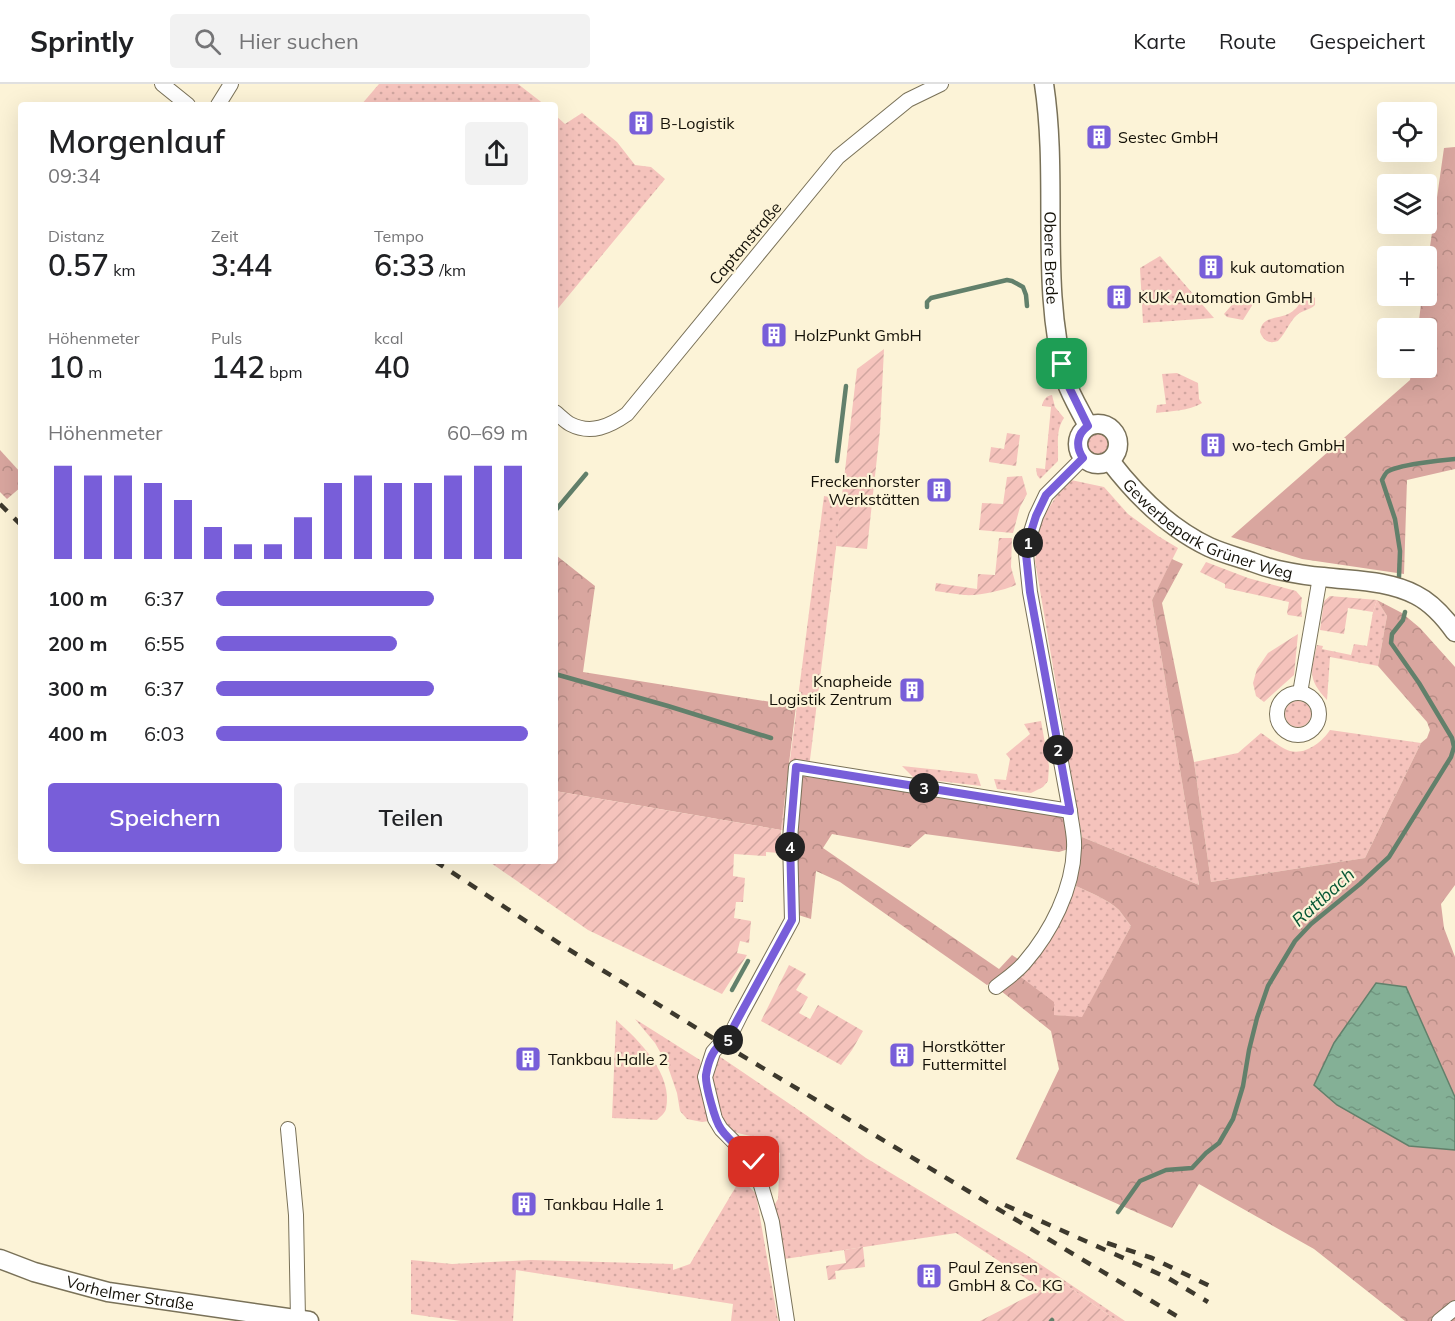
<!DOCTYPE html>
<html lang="de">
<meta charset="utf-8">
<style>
:root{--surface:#fff;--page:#f2f2f2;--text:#202124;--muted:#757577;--line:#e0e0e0;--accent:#785ed9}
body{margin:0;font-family:Mulish,sans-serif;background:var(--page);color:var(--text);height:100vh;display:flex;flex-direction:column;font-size:22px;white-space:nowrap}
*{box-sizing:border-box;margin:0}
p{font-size:20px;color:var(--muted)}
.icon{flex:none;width:33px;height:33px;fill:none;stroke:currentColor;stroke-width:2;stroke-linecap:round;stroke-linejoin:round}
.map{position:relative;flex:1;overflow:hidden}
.details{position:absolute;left:18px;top:18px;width:540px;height:762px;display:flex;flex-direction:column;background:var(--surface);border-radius:6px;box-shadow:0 6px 24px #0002}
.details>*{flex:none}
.buttons{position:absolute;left:1377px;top:18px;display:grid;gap:12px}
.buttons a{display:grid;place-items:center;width:60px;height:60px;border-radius:6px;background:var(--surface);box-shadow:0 6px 24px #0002;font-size:30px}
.pin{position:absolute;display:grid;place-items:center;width:51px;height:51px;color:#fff;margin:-26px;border-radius:12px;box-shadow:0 3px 9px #0006}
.km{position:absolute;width:30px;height:30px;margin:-15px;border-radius:50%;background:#222;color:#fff;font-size:16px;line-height:30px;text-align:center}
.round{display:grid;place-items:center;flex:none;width:63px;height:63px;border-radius:6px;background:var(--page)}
.summary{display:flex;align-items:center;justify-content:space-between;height:102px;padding:0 30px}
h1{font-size:33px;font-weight:600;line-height:45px}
.stats{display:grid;grid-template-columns:repeat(3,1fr);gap:9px;height:102px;padding:6px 30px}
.stats div{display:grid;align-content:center}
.stats b{font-size:30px;font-weight:600}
.stats small{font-size:16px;font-weight:400}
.stats p{font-size:16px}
.chart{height:168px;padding:12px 30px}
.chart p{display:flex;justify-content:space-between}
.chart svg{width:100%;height:108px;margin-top:6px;stroke:var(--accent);stroke-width:6}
.cta{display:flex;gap:12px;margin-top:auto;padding:12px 30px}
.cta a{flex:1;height:69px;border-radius:6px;background:var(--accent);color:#fff;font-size:24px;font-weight:600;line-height:69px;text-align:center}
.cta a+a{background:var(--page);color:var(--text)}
ul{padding:0 30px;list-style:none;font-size:20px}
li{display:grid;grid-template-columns:96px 72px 1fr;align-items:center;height:45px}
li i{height:15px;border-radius:8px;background:var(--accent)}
header{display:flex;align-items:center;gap:36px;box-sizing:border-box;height:84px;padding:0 30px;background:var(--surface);border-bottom:2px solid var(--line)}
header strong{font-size:28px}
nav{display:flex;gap:33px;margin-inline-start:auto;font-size:21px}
.search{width:420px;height:54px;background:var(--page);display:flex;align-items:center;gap:15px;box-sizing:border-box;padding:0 21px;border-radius:6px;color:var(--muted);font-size:22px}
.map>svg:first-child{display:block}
.grass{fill:url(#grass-dots)}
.forest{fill:url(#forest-crowns)}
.garden{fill:url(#garden-furrows)}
.water{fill:url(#water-ripples);stroke:#62806b;stroke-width:1.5}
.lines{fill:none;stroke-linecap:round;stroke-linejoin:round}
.stream{stroke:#62806b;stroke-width:4.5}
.street-casing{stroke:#797158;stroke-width:16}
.secondary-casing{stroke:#797158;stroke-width:21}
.street{stroke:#fff;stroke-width:14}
.secondary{stroke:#fff;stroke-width:18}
.rail{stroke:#3d392d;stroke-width:4.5;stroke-dasharray:10 10;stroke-linecap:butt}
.route-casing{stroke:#fff;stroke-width:12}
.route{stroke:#785ed9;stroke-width:8}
.labels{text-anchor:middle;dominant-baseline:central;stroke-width:4.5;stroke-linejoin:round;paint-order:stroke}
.poi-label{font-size:16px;fill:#131007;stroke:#fcf3d7;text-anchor:start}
.street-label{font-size:16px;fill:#131007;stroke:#fcf3d7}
.water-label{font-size:18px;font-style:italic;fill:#075735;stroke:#fcf3d7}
</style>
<header>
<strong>Sprintly</strong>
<div class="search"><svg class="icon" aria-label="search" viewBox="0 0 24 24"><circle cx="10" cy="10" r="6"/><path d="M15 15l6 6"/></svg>Hier suchen</div>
<nav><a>Karte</a><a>Route</a><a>Gespeichert</a></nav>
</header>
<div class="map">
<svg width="1455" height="1237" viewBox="0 0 1455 1237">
<defs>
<pattern id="grass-dots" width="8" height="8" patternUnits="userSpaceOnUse" patternTransform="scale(1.5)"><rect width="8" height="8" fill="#f5c3bc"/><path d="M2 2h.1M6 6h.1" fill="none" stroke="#d1a6a0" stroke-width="1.8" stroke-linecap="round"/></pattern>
<pattern id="forest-crowns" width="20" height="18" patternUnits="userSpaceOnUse" patternTransform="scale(1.5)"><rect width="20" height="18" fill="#d9a69f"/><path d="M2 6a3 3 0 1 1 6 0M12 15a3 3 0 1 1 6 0" fill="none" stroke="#b98e87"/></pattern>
<pattern id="garden-furrows" width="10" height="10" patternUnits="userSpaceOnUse" patternTransform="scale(1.5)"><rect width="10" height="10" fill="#f5c3bc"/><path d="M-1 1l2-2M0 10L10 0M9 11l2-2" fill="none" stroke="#d1a6a0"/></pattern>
<pattern id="water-ripples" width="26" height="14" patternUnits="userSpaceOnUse" patternTransform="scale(1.5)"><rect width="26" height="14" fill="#84b096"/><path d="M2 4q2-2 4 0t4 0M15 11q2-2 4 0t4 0" fill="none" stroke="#719680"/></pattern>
</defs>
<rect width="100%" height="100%" fill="#fcf3d7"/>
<g class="grass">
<path d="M379 0H518L545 21H361Z"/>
<path d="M582 29 617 58 635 81 651 83 665 95 555 228V31L565 40Z"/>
<path d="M1160 172 1214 234 1143 239 1140 184Z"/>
<path d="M1250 209 1256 211 1260 216V218L1253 220 1243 236 1227 233 1224 230 1236 216Z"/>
<path d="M1306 211 1312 212 1315 214V221C1310 226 1303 226 1297 231 1289 238 1286 249 1278 257 1270 260 1263 257 1260 248 1262 231 1278 236 1290 229 1298 225 1300 217 1306 211Z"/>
<path d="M1177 289 1198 299 1199 315 1202 319C1188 327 1172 327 1156 329L1157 321 1166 320 1162 290Z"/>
<path d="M1052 311 1055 323 1064 334C1055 347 1059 362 1058 377L1040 395 1037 391 1036 384 1045 385 1051 323 1042 322C1043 316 1046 312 1052 311Z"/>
<circle cx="1098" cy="360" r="12"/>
<path d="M1071 396 1104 403 1128 430 1158 452 1178 464 1152 516 1199 801 1082 753 1035 477 1040 438 1057 411Z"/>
<path d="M824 412 842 415 801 749 781 746Z"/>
<path d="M1377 516 1387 532 1378 582 1330 573 1327 616C1307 594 1311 588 1317 561L1323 562 1322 565 1351 571 1354 560 1367 562 1373 528Z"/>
<circle cx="1298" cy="630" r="13"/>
<path d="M1041 637 1049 682 1048 697 1043 703 1031 709 997 705 994 695 1006 696 1010 675 1006 670 1030 650 1024 640Z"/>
<path d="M1330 646 1421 659 1365 774 1211 798 1194 678 1238 669 1261 649C1269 654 1282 665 1290 667 1306 671 1322 658 1330 646Z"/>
<path d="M902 682 977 690 981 702 914 694Z"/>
<path d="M1076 802C1091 809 1107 815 1119 826 1123 831 1127 837 1131 842L1082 934 1054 931 1014 888 1052 851Z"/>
<path d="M635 935 700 976 709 1037 702 1038 687 1035 680 1027 677 1009 667 980 655 959Z"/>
<path d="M616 936C639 956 674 991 666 1025 665 1029 660 1033 657 1036L612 1034Z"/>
<path d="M713 968 806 1031 866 1074 1025 1170 1125 1237H1117L1062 1198 1042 1205 956 1149 778 1176 769 1130 778 1115 780 1069 763 1055 721 1045 705 993Z"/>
<path d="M741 1094 756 1110 778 1237H731L733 1220 516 1186 513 1237H461L411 1230V1176L452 1180 531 1176 673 1180V1186L690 1180Z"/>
</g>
<g class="forest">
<path d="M1455 63V385L1407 396 1404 490 1302 475 1231 453 1410 296 1412 284H1426V244H1418L1422 212H1426L1427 184 1444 64Z"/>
<path d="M0 366 21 389V403L7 415 0 408Z"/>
<path d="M557 472 595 502 583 588 796 622 781 746 555 707V480Z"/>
<path d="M1172 475 1183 480 1162 519 1194 678 1211 798 1365 774 1421 659 1427 654 1430 646 1427 638 1378 582 1387 532 1377 516 1402 529 1420 544 1455 583V801L1441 820 1444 844 1455 873V1237H1405L1314 1165 1199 1100 1172 1144 1016 1075 1059 985 1051 947 996 903 1014 888 1054 918V931L1082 933 1131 842C1127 837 1123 831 1119 826 1107 815 1091 809 1076 802L1082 753 1199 801 1152 516Z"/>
<path d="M801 692 1070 727 1075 763 1059 768 925 750 909 764 832 750 823 764 999 885 1012 871 1024 879 987 901 840 798 816 787 811 835 792 829Z"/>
</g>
<g class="garden">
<path d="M884 265 880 346 867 465 836 462 857 285Z"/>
<path d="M1007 349 1020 351 1016 382 989 378 991 363 1004 365Z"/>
<path d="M1022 392 1027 410 1020 423 1013 449 979 446 982 419 1003 420 1007 393Z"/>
<path d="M999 454H1012L1011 483 1016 501C1001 507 980 512 964 511 954 510 945 508 935 507L936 499 977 505 978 490 995 491Z"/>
<path d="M1206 478 1248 494 1296 507 1302 514 1301 522 1302 533 1288 531 1287 529 1289 518 1225 504V500L1200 488Z"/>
<path d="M1330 512 1377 516 1373 528 1348 524 1344 550 1320 546 1324 517Z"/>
<path d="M1298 550 1294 591 1264 618 1256 612 1253 599 1257 585 1268 569Z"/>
<path d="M555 707 781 746 780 769 766 768V772L734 770 733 792 745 794 743 818H736L734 834 751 837 749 859 740 857 737 869 747 871 722 910 588 846 488 777H555Z"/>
<path d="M789 881 806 890 796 906 808 913 799 929 810 935 818 921 863 947 852 966 841 981 761 937Z"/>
<path d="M863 1163 865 1183 835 1187 836 1195 828 1196 826 1182 846 1179 844 1166Z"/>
<path d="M1062 1198 1117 1237H980L1042 1205Z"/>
</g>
<path class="water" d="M1376 899 1406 903 1455 1013V1066L1409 1062 1337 1021 1314 1001 1334 959Z"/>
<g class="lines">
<g class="stream">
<path d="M927 223V218L931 214 1007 196 1012 197 1023 203 1026 211 1027 222"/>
<path d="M837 377 846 302"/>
<path d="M555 427 586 390"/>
<path d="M1399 493 1400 467 1395 435 1382 396C1383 394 1385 390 1387 388 1396 381 1442 376 1455 375"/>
<path d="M555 590 668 622 771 654"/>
<path d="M732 906 748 877"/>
<path d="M1118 1128 1140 1097 1166 1086 1192 1084 1206 1069 1219 1059 1233 1035 1243 1002 1249 966 1257 934 1268 902 1295 857 1311 840 1360 800 1389 773 1451 673 1454 663 1452 654 1419 599 1391 559 1392 550 1403 536 1405 528"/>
<path d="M1051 1237 1052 1236"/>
</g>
<defs>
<g id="street">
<path d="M162 0 188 21"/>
<path d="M218 21 231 0"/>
<path d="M555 328C560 332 565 337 570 340 591 351 610 342 627 330L838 73 908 16 941 0"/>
<path d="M1300 609 1320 493"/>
<circle cx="1298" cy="630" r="21"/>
<path d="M996 903C1006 895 1017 888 1025 878 1051 848 1073 805 1074 764 1075 752 1071 739 1070 727L1030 508 1026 470 1029 454 1036 432 1046 411 1083 374"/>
<path d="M288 1045 296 1131 298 1235"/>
<path d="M787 1237 772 1138 754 1078 721 1045 715 1035 705 993 713 968 721 959 727 958 741 930 792 836 790 755 796 683 1070 727"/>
<path d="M1439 1237 1455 1224"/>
</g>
<g id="secondary">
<path id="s1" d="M1044 0C1059 98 1039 200 1066 297 1071 312 1081 328 1088 342"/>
<circle cx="1098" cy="360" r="20"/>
<path id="s2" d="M1110 377C1136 411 1169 444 1209 463 1222 469 1237 473 1252 478 1260 481 1269 484 1278 486 1292 489 1308 492 1323 493 1354 497 1387 496 1416 511 1432 519 1445 534 1455 548"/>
<path id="s3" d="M0 1175 34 1188 108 1208 309 1237"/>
</g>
</defs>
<use href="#street" class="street-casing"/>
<use href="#secondary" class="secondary-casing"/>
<use href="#street" class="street"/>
<use href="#secondary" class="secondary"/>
<g class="rail">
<path d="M0 420 21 441"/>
<path d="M435 777 568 865 721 959 1185 1237"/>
<path d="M1005 1121 1168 1194 1208 1218"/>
<path d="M1107 1159 1152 1174 1216 1205"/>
</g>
</g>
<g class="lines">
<defs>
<path id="route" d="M754 1078C743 1067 729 1057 721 1045 715 1037 705 1000 706 991 708 979 713 961 727 958L734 942 792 836 790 755 796 683 1070 727 1030 508 1026 470 1029 454 1036 432 1046 411 1083 374C1075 362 1077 350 1088 342L1067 299 1062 280"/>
</defs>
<use href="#route" class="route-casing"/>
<use href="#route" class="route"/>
</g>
<defs>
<symbol id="building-square" viewBox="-11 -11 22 22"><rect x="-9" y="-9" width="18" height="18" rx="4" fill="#785ed9" stroke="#fcf3d7"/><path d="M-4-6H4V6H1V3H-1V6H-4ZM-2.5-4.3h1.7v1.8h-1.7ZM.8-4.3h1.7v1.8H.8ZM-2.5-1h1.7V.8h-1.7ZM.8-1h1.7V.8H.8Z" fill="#fff"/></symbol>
</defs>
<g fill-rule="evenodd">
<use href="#building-square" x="626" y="24" width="30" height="30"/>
<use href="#building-square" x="1084" y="38" width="30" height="30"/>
<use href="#building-square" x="1196" y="168" width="30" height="30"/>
<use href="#building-square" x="1104" y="198" width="30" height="30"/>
<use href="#building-square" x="759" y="236" width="30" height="30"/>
<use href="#building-square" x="1198" y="346" width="30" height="30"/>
<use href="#building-square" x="924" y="391" width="30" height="30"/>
<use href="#building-square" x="897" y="591" width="30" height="30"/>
<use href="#building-square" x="887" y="956" width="30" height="30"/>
<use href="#building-square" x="513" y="960" width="30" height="30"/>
<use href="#building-square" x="509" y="1105" width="30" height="30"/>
<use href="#building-square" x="914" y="1177" width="30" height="30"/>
</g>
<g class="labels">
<g class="poi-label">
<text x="660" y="39">B-Logistik</text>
<text x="1118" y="53">Sestec GmbH</text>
<text x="1230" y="183">kuk automation</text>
<text x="1138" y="213">KUK Automation GmbH</text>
<text x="794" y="251">HolzPunkt GmbH</text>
<text x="1232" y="361">wo-tech GmbH</text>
<text x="920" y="397" text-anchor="end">Freckenhorster<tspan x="920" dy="18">Werkstätten</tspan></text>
<text x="892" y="597" text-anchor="end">Knapheide<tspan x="892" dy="18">Logistik Zentrum</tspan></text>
<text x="922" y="962">Horstkötter<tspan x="922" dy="18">Futtermittel</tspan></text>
<text x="548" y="975">Tankbau Halle 2</text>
<text x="544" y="1120">Tankbau Halle 1</text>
<text x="948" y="1183">Paul Zensen<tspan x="948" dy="18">GmbH &amp; Co. KG</tspan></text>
</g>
<g class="street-label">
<text transform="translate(745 159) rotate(-50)">Captanstraße</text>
<text stroke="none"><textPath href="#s1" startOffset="174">Obere Brede</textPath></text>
<text stroke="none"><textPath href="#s2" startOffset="123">Gewerbepark Grüner Weg</textPath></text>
<text stroke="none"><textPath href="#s3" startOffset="135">Vorhelmer Straße</textPath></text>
</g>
<g class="water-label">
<text transform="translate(1323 813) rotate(-42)">Rattbach</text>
</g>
</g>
</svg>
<div class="buttons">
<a><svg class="icon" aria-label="locate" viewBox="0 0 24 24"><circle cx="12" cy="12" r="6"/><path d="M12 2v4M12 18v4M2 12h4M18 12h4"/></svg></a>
<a><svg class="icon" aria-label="layers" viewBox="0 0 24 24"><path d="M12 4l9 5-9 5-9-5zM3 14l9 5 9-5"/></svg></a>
<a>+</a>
<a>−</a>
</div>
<div class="pin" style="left:1062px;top:280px;background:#1e9e55"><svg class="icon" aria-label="arrive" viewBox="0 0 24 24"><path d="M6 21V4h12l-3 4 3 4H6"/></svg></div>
<div class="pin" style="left:754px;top:1078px;background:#d93025"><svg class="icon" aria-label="check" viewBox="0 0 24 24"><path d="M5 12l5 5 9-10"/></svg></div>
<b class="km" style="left:1028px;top:459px">1</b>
<b class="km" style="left:1058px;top:666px">2</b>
<b class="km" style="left:924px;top:704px">3</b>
<b class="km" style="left:790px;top:763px">4</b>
<b class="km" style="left:728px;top:956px">5</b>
<section class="details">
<div class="summary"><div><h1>Morgenlauf</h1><p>09:34</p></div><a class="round"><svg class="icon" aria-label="share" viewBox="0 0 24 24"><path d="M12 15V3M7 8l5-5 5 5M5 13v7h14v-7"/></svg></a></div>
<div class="stats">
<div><p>Distanz</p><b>0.57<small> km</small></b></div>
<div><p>Zeit</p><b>3:44</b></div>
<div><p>Tempo</p><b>6:33<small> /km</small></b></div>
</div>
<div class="stats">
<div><p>Höhenmeter</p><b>10<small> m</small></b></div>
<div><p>Puls</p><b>142<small> bpm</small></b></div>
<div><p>kcal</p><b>40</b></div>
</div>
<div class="chart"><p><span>Höhenmeter</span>60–69 m</p>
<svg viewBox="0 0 160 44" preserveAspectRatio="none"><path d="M5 44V6M15 44V10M25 44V10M35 44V13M45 44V20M55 44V31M65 44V38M75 44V38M85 44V27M95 44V13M105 44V10M115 44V13M125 44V13M135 44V10M145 44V6M155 44V6"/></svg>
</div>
<ul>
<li><b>100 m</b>6:37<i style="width:70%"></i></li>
<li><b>200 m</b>6:55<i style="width:58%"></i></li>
<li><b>300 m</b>6:37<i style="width:70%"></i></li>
<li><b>400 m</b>6:03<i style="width:100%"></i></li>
</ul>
<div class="cta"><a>Speichern</a><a>Teilen</a></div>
</section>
</div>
